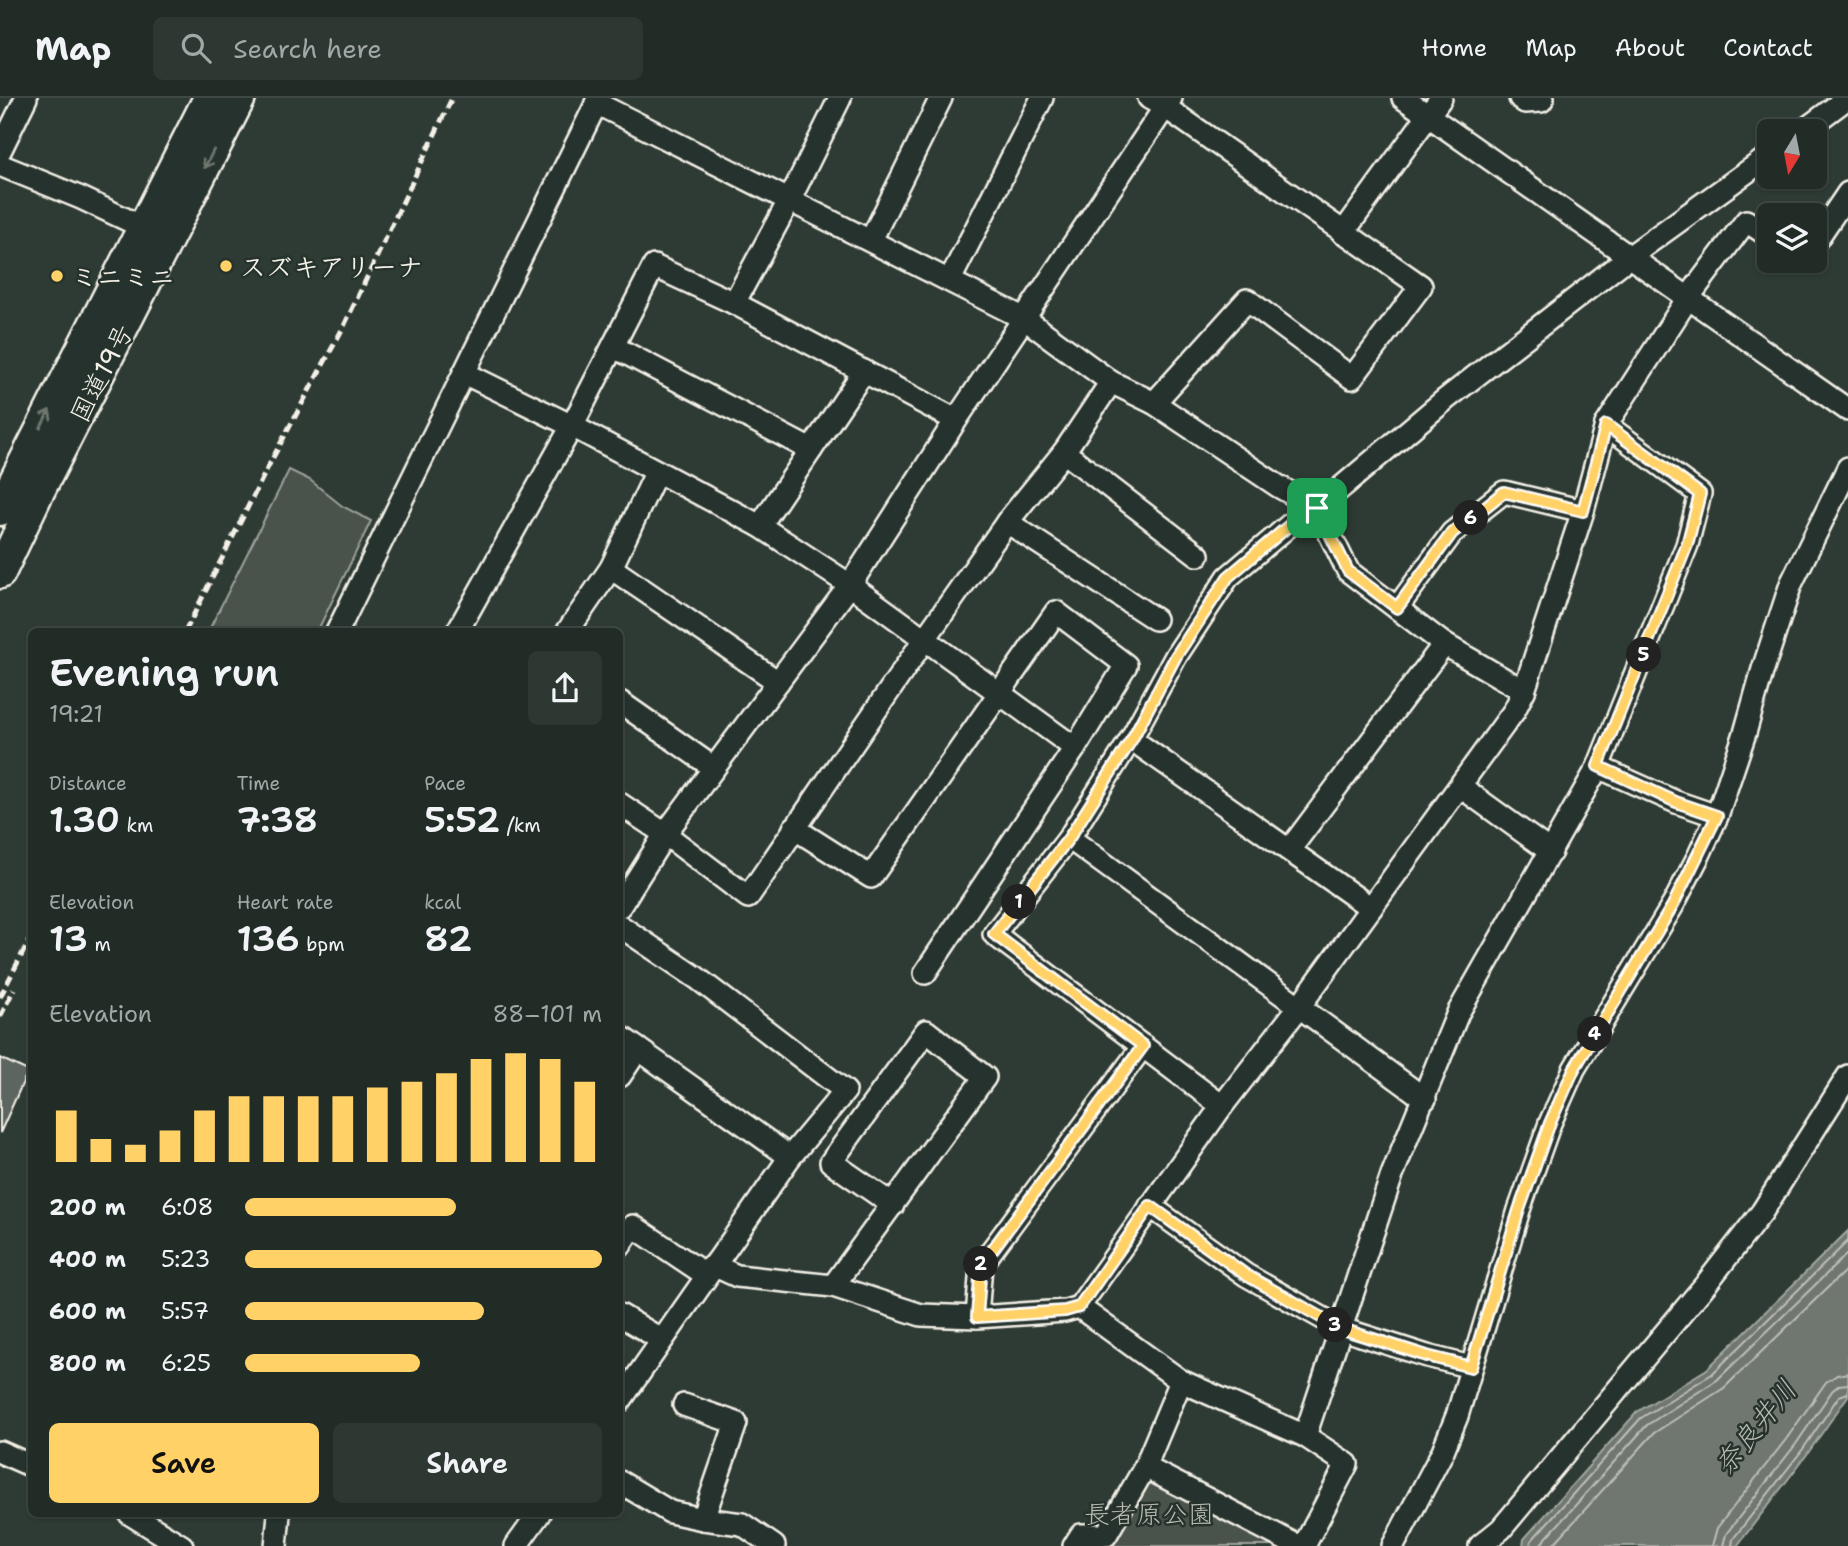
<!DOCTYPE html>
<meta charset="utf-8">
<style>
:root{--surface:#222c27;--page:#2e3833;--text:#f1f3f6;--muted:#a2a7a7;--line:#3f4844;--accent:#ffd166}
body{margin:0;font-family:"Shantell Sans","Klee One",sans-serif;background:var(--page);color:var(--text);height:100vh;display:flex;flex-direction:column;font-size:26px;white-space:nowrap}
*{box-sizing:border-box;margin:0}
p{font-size:23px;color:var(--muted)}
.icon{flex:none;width:38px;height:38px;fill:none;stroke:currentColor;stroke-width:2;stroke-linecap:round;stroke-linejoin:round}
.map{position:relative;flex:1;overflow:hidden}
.sheet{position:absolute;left:28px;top:530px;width:595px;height:889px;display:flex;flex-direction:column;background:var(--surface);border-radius:10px;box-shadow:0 2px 5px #0004,0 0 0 2px var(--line)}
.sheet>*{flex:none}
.needle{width:46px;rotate:190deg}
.fabs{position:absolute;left:1757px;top:21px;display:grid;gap:14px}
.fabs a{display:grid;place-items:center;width:70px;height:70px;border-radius:10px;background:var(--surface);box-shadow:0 2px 5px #0004,0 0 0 2px var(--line);font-size:35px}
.pin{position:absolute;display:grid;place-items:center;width:60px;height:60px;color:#fff;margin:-30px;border-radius:14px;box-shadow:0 4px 10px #0006}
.km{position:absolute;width:35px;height:35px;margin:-18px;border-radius:50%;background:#222;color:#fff;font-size:19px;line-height:35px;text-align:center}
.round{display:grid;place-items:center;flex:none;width:74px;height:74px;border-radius:10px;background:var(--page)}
.headline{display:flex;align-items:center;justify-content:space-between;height:119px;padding:0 21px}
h1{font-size:38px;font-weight:600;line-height:52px}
.stats{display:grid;grid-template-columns:repeat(3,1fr);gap:10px;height:119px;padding:7px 21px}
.stats div{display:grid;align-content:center}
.stats b{font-size:35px;font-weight:600}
.stats small{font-size:19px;font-weight:400}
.stats p{font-size:19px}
.chart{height:196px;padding:14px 21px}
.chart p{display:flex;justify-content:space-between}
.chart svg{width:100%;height:126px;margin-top:7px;stroke:var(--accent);stroke-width:6}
.cta{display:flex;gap:14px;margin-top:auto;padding:14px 21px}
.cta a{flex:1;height:80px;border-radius:10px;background:var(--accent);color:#111;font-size:28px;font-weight:600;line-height:80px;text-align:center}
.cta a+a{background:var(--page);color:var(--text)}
ul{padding:0 21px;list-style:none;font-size:23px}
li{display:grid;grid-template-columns:112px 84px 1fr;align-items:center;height:52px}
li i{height:18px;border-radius:9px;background:var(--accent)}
header{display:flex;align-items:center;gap:42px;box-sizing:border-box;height:98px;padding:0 35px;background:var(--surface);border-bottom:2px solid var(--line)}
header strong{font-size:33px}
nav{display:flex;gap:38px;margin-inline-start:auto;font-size:24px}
.search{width:490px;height:63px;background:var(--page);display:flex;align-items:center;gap:18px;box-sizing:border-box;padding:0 24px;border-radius:10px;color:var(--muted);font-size:26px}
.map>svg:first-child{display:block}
.green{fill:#48524c;stroke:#9ea29a;stroke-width:2}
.water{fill:#6f7770;stroke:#a4a8a0;stroke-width:2}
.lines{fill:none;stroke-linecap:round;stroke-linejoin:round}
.shore{stroke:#bfc0b8;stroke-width:2}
.building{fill:#5c655e;stroke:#f4f1e8;stroke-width:2}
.minor-casing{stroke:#f4f1e8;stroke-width:26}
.highway-casing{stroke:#f4f1e8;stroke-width:35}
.minor{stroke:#26332d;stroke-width:21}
.highway{stroke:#26332d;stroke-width:30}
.rail{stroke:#f4f1e8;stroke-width:5;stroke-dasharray:10 5;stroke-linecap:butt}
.oneway{stroke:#6e766e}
.route-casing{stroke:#fff;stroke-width:14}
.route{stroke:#ffd166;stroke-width:9}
.poi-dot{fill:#ffd166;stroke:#26332d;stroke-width:2.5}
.labels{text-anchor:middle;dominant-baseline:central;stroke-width:5;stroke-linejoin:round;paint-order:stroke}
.poi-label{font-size:26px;font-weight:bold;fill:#f4f1e8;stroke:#26332d;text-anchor:start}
.street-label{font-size:26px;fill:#f4f1e8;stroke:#26332d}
.park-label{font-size:26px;fill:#b8b9b1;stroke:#26332d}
.water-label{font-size:28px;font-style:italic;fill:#b8bab2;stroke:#26332d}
</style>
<header>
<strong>Map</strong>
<div class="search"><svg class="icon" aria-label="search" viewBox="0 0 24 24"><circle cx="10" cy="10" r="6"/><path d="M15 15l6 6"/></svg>Search here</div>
<nav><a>Home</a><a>Map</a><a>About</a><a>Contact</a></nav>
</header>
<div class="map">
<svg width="1848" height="1448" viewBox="0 0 1848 1448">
<rect width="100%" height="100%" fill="#2e3b34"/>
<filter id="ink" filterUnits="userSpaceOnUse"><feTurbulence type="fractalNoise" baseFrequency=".0143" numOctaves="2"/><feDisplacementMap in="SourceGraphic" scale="14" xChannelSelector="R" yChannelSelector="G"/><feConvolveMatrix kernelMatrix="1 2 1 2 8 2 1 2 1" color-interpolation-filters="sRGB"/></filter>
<g filter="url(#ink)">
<g class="green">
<path d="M289 372 310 382 342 408 371 423 317 534H208Z"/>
<path d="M1144 1375 1292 1448H1088L1133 1378Z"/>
</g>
<path class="water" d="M1848 1133V1298L1808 1355 1737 1448H1523L1524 1441 1637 1314 1707 1271Z"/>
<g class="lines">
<g class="shore">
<path d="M1530 1448 1531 1443 1641 1320 1712 1276 1848 1143"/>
<path d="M1539 1448 1647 1327 1717 1282 1848 1155"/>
<path d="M1552 1448 1654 1335 1724 1290 1848 1170"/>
<path d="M1712 1448 1717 1430 1787 1340 1826 1284 1837 1277 1848 1275"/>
<path d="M1723 1448 1726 1436 1796 1346 1832 1293 1839 1287 1848 1286"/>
<path d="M1732 1448 1733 1441 1803 1351 1839 1298 1848 1295"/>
</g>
</g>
<path class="building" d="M0 960 28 973 0 1035Z"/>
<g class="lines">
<defs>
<g id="minor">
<path d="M1149 0 1165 9 1421 188 1352 280 1247 202 1154 305"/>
<path d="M1403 0 1848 312"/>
<path d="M1520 0 1525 4 1541 3 1543 0"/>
<path d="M596 5 1025 221 1111 284 1154 305 1278 388 1317 410 1348 473 1444 546 1524 593"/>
<path d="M1803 33 1842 4"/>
<path d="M0 53 26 0"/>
<path d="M0 67 81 100 155 135"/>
<path d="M1343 135 1441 0"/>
<path d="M871 142 941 0"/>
<path d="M1815 144 1848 95"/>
<path d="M950 182 1042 0"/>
<path d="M734 205 789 103 840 0"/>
<path d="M614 249 811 352"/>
<path d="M464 275 572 328 760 428 850 487 1075 650"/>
<path d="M1064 354 1198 457"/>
<path d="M1007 424 1155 521"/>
<path d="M760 428 864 273"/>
<path d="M611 470 778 584"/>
<path d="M1397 510 1452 435 1504 394 1583 413"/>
<path d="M337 534 599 0"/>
<path d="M457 534 572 328 654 168 734 205 956 322"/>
<path d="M567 534 611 470 656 375"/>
<path d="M620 604 714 670"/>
<path d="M1131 641 1371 810"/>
<path d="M1598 669 1676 704 1717 718"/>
<path d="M1461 689 1551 754"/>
<path d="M620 706 665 736 748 799 924 542 1007 424 1064 354 1111 284"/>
<path d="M794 730 871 779 1056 514 1126 567 1075 650 925 875"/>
<path d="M1069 740 1425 1001"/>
<path d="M1290 751 1444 546"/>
<path d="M620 808 665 736 850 487 956 322 1171 0"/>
<path d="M620 828 697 880 845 993 790 1059 620 1303"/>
<path d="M620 938 790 1059"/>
<path d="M620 978 638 951"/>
<path d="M1222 1008 994 836 1069 740 1131 641 1176 558 1228 479 1298 420 1317 410 1446 301 1629 159 1769 58"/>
<path d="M1150 1108 1246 1177 1342 1231 1427 1258 1471 1269"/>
<path d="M620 1148 633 1128 706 1177"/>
<path d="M713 1167 737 1178 833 1188 921 1217 977 1219 1065 1213 1079 1209 1222 1008 1299 909 1514 613 1524 593 1583 413 1606 327 1688 200 1746 123 1769 138"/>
<path d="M833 1188 985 979 926 933 831 1064 893 1107"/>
<path d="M1079 1209 1181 1283 1305 1338 1347 1366 1304 1448"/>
<path d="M620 1217 662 1242"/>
<path d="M977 1219 981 1167 1143 948"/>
<path d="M1181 1283 1145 1369 1298 1448"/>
<path d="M1305 1338 1392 1077 1458 915 1598 669 1687 447 1700 396 1606 327"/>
<path d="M0 1354 32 1368"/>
<path d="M620 1384 670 1414 703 1421 736 1325 684 1307"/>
<path d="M130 1416 182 1448"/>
<path d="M703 1421 742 1426 774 1448"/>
<path d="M276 1448 279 1416"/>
<path d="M516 1448 539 1416"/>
<path d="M1074 1448 1081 1437H1106L1145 1369"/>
<path d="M1393 1448 1442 1355 1457 1318 1519 1112 1550 1025 1574 971 1673 807 1699 757 1717 718 1745 635 1763 571 1791 486 1848 370"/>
<path d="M1480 1448 1501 1431 1706 1186 1762 1114 1848 978"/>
</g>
<g id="highway">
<path d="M0 412 209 0"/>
<path d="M0 475 37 397 240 0"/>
</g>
</defs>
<use href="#minor" class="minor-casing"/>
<use href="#highway" class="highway-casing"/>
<use href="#minor" class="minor"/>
<use href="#highway" class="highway"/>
<g class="rail">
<path d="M185 534 270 365 344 228 452 0"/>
<path d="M0 899 32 837"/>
<path d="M0 919 14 891"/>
</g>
</g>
<defs><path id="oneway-shaft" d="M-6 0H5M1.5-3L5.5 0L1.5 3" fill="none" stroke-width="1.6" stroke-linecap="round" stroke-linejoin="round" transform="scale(1.75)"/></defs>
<g class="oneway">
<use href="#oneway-shaft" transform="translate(209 61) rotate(117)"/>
<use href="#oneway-shaft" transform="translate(45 321) rotate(-63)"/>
</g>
</g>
<g class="lines" filter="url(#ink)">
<defs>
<path id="route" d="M1606 327 1700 396 1687 447 1598 668 1676 704 1717 718 1673 807 1574 971 1550 1025 1519 1112 1471 1269 1427 1258 1342 1231 1246 1177 1150 1108 1079 1209 1065 1213 977 1219 981 1167 1143 948 994 836 1069 740 1132 641 1176 558 1228 479 1298 420 1317 410 1348 473 1397 510 1452 435 1504 394 1583 413Z"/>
</defs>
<use href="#route" class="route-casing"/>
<use href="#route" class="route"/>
</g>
<g class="poi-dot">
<circle cx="226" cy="168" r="7"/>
<circle cx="57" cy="178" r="7"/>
</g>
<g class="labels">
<g class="poi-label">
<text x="240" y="168">スズキアリーナ</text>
<text x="71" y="178">ミニミニ</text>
</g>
<g class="street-label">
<text transform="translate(101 275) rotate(-63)">国道19号</text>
</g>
<g class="park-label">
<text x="1149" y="1415">長者原公園</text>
</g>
<g class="water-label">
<text transform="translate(1755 1329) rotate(-51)">奈良井川</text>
</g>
</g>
</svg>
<div class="fabs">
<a><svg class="needle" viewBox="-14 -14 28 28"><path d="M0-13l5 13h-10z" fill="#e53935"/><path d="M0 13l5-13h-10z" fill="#a2a7a7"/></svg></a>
<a><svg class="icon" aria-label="layers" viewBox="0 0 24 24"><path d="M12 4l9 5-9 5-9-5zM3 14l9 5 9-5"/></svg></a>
</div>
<div class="pin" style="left:1317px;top:410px;background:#1e9e55"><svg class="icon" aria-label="arrive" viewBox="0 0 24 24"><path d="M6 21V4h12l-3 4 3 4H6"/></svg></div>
<b class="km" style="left:1019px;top:804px">1</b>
<b class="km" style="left:981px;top:1166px">2</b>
<b class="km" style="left:1335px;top:1227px">3</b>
<b class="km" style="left:1595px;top:936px">4</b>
<b class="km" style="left:1644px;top:557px">5</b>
<b class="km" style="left:1471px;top:420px">6</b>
<section class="sheet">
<div class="headline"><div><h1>Evening run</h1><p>19:21</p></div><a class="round"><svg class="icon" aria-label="share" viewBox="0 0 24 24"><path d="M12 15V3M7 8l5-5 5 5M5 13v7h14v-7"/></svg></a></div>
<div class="stats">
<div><p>Distance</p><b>1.30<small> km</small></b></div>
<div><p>Time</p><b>7:38</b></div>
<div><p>Pace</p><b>5:52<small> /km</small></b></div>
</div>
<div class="stats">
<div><p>Elevation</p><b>13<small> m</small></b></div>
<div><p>Heart rate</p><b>136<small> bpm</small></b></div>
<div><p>kcal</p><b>82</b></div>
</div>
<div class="chart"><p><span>Elevation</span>88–101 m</p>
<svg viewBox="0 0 160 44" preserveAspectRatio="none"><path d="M5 44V26M15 44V36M25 44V38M35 44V33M45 44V26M55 44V21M65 44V21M75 44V21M85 44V21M95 44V18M105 44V16M115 44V13M125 44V8M135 44V6M145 44V8M155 44V16"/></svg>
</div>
<ul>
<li><b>200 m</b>6:08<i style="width:59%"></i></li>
<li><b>400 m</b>5:23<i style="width:100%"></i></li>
<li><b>600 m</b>5:57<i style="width:67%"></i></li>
<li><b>800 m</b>6:25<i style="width:49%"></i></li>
</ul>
<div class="cta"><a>Save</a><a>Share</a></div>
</section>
</div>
